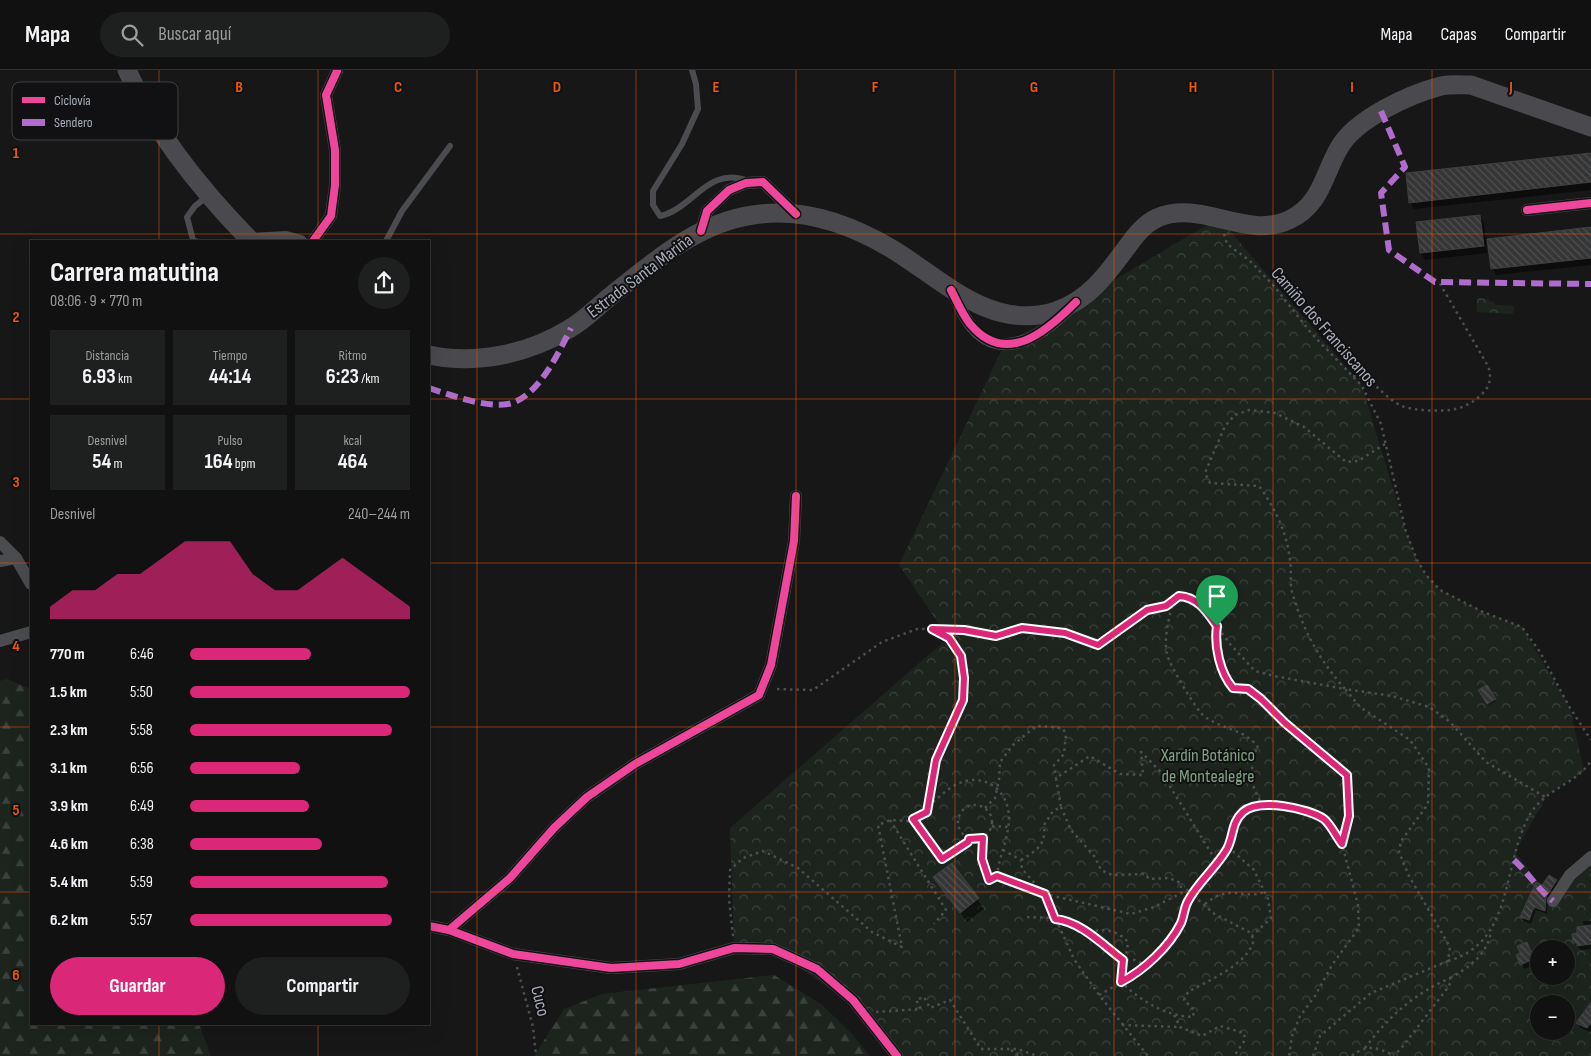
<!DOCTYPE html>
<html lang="es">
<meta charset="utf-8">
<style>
:root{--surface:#111;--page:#1e1f1f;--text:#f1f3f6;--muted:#9c9d9f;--line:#303131;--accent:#db2777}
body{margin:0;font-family:"Sofia Sans Condensed",sans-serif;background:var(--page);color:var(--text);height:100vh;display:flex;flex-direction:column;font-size:19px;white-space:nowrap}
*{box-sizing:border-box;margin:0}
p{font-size:16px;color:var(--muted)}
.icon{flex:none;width:28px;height:28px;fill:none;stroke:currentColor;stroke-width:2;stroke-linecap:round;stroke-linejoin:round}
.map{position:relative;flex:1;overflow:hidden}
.drawer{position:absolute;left:30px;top:170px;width:400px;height:785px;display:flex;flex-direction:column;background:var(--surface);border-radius:0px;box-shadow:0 5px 20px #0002,0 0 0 1px var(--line)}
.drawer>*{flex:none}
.fabs{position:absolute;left:1530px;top:870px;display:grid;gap:10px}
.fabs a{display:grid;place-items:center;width:45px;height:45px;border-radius:50%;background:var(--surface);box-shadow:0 5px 20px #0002,0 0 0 1px var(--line);font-size:25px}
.pin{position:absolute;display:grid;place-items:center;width:42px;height:42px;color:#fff;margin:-51px -21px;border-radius:50% 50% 50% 0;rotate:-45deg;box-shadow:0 0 5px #0007}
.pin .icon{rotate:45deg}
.round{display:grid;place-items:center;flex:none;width:52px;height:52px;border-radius:26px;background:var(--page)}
.head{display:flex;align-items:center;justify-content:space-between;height:85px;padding:0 20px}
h1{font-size:28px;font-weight:700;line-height:38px}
.figures{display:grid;grid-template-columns:repeat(3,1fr);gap:8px;height:85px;padding:5px 20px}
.figures div{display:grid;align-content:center;border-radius:0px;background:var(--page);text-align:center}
.figures b{font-size:21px;font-weight:700}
.figures small{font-size:14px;font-weight:400}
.figures p{font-size:14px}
.chart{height:140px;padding:10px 20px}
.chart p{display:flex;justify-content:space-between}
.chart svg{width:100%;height:90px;margin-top:5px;fill:var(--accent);opacity:.7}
.primary-button{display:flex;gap:10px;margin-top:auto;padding:10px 20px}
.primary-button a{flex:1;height:58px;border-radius:30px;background:var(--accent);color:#fff;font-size:20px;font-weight:700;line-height:58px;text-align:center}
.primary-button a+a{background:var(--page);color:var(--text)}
ul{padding:0 20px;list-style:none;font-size:16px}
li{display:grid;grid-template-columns:80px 60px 1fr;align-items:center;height:38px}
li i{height:12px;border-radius:6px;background:var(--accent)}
header{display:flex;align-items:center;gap:30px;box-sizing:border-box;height:70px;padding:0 25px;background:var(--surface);border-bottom:1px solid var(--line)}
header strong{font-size:24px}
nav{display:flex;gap:28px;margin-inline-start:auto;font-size:18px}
.search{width:350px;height:45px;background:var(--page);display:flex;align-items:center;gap:12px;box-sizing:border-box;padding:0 18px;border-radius:28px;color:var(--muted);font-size:19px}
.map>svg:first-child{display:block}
.forest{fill:url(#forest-firs)}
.park{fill:url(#park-crowns);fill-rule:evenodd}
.shadow{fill:#0007}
.building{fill:url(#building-back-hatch);stroke:#3f4043}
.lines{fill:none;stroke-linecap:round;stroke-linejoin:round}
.path{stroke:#4d4e52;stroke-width:2.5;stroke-dasharray:2.5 4;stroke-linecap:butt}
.service{stroke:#4b4c50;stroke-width:6}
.minor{stroke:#4b4c50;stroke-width:12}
.secondary{stroke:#4a4a4e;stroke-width:19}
.quiet{stroke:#b06ccc;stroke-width:6;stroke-dasharray:12 6;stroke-linecap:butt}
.cycleway-casing{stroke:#111113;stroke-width:11}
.cycleway{stroke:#ed469a;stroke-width:8}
.route-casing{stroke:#fff;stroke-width:10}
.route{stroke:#db2777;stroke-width:6}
.grid{fill:none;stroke:#e8590c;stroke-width:1;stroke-opacity:0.55}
.labels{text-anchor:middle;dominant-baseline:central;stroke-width:4;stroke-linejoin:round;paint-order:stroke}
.street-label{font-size:18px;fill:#a8adb8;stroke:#111113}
.park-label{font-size:18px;fill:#7fa381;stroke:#111113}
.key{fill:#111113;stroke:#3e4045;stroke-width:1}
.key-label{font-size:14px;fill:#a8adb8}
.grid-label{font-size:16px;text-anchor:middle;font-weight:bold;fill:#e8590c;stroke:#111113;stroke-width:4;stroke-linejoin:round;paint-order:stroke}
</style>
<header>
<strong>Mapa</strong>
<div class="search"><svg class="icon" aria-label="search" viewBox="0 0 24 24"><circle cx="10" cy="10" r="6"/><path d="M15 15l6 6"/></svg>Buscar aquí</div>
<nav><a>Mapa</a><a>Capas</a><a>Compartir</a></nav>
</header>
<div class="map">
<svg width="1591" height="986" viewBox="0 0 1591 986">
<defs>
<pattern id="forest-firs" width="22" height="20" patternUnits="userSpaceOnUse" patternTransform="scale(1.25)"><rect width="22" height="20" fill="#1d241e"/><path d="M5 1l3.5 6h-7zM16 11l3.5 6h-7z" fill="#3b413d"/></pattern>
<pattern id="park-crowns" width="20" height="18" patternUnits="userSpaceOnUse" patternTransform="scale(1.25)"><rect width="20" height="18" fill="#1d241e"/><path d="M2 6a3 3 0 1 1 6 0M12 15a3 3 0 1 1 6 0" fill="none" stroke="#3b413d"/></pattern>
<pattern id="building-back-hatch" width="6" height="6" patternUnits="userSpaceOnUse" patternTransform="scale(1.25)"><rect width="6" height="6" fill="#353536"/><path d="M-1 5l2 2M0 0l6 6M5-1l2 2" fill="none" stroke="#4f5051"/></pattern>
</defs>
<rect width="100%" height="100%" fill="#171717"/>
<g class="forest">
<path d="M6 609 31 619V954H199L211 986H0V611Z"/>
<path d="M774 905 821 934 851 963 870 986H534L564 939 602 924Z"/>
</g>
<g class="park">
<path d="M1219 148 1362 316 1406 462 1417 490 1426 505 1440 520 1483 542 1522 557 1570 638 1584 701 1548 724 1515 782 1553 831 1591 788V986H892L862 942 774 879 734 878 730 758 948 568 899 495 1004 275ZM1539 879H1566V906H1539ZM1539 934H1566V961H1539Z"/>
<path d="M1477 228 1489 229V231L1494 232 1495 235 1514 236 1513 244 1477 242Z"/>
</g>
<g class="shadow">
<path d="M1591 84V120L1414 139 1410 132Z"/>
<path d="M1480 146 1484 153 1487 183 1425 190 1421 183Z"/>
<path d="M1591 158V195L1496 205 1492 198Z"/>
<path d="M1487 616 1496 631 1489 635 1480 620Z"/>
<path d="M952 795 984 839 967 852 935 808Z"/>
<path d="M1556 811 1558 815 1548 831 1547 844 1536 840 1531 854 1523 851 1521 847 1542 816Z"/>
<path d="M1583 851H1591V879L1581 880 1574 873 1573 865 1579 864 1584 857Z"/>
<path d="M1529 878 1536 894 1524 899 1521 894Z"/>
<path d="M1591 943V961L1590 962 1580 958 1578 953Z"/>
</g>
<g class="building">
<path d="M1591 83V112L1409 133 1406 103Z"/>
<path d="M1480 145 1484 176 1420 183 1416 152Z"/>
<path d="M1591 157V188L1491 199 1487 169Z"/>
<path d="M1487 615 1496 629 1487 634 1478 620Z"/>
<path d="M952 793 979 828 960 843 933 807Z"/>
<path d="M1549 805 1557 810 1546 827 1545 841 1534 837 1529 850 1520 847 1536 812 1542 815Z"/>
<path d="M1591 855V874L1577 876V873H1573L1572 864 1577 863V857Z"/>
<path d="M1527 872 1534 889 1520 895 1516 885 1520 883 1517 876Z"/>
<path d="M1591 932V953L1587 958 1576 953Z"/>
</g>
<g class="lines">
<g class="path">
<path d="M1224 164 1227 174 1250 191 1274 216 1311 263 1362 316 1381 354 1406 462 1417 490 1426 505 1440 520 1483 542 1522 557 1540 582 1570 638 1591 670"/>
<path d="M1353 306C1379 312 1379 323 1398 334 1408 341 1443 342 1455 339 1465 337 1475 331 1482 324 1490 317 1492 306 1488 296L1439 212"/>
<path d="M1385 374 1358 391 1346 392 1304 357 1275 343 1249 340 1235 345 1225 356 1205 403 1210 413 1259 416C1275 438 1287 463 1290 490 1292 501 1289 514 1293 525 1303 560 1320 591 1345 619L1392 626 1429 637 1450 652 1486 692 1545 727"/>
<path d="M1173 530C1170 546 1163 568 1167 584 1169 594 1196 640 1204 646 1222 660 1247 659 1259 679L1251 684 1254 718 1262 735"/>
<path d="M1217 557C1214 576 1220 603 1233 618L1248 619 1261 629 1285 653 1347 705 1349 746 1342 774"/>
<path d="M933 559 964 560 996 566 1022 558 1065 563 1098 575 1147 540 1166 536 1179 526H1189L1203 537 1229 573 1255 601 1274 606 1345 619 1360 637 1410 670 1429 698 1428 734 1401 771 1399 782 1409 806 1450 877 1448 891 1371 923 1320 966 1313 986"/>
<circle cx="975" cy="752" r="17"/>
<path d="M928 736C937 729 946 720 955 715 983 700 1010 720 1009 750 1008 769 999 787 997 806L1045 824 1131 844 1154 837 1201 813 1218 794 1228 777 1234 752 1245 740 1262 735 1283 736 1313 742 1326 750 1342 774 1358 835 1359 858 1332 895 1315 926 1300 946 1292 966 1289 986"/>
<path d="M1061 737 1071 760 1095 787 1101 800 1112 805 1145 804 1149 809 1169 808 1181 813V822"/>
<path d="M985 738 995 728 999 710 1000 692 1013 675 1036 656 1056 657 1063 659 1066 664 1064 684 1054 695 1056 708"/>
<path d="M913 749 942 789 968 772 969 769"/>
<path d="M890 750 946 840 934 854"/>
<path d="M992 756 1008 757"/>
<path d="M983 767C983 785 983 793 989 810L997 806"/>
<path d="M1228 777 1254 800 1268 829 1271 848 1252 866"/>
<path d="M1003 780 1021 790 1022 799 1045 825 1074 889 1099 925 1148 986"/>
<path d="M1021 790C1038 780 1046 774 1044 755L1053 741 1061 737 1056 708 1090 686 1120 704 1143 705 1141 682 1161 702 1218 794"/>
<path d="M1205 834C1231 813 1240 830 1265 822"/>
<path d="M1027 847C1039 848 1055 847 1066 850 1087 858 1105 877 1123 890L1121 912C1141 931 1165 946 1193 947L1194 940 1184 930 1188 922C1209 910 1249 894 1254 869L1249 862 1213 843 1193 825"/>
<path d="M1089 862C1105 858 1117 860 1128 872L1127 881 1123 890H1135L1145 895"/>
<path d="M733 866 729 829 730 800 743 788 763 781 798 798 872 862 902 877 878 755 890 750 908 751 927 742 936 690 963 630 964 608 961 586 949 568 933 559H917L882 572 813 620 773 619"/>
<path d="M1448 891C1514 873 1502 795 1529 746 1544 719 1575 715 1591 691"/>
<path d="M517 897 533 957 536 986"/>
<path d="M1450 908C1469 898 1489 883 1491 860"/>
<path d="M1099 925 1138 903 1163 877 1180 854 1188 832 1201 814"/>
<path d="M876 942 921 939 916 930 924 927 930 938 950 930 981 979H1018L1037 986"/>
<path d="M1174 945 1180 957 1202 966 1220 956 1244 963 1245 970 1234 986"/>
<path d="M1122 955 1180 957"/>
<path d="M1365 978C1388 947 1414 924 1450 908L1451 912 1446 920 1400 980 1393 985"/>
<path d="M1011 980 1019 986"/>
<path d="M1352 986C1366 974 1377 977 1393 985"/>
</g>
<g class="service">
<path d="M692 0 696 14 698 39 682 74 653 121V135L660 146C693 139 708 95 748 111"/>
<path d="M196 171 193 170 187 147 195 136 208 126"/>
<path d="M386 171 402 141 450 76"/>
</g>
<g class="minor">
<path d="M1527 140 1591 133"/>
<path d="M701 161 707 141 729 120 746 113 763 112 796 144"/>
<path d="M249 169 286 167 301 171"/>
<path d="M313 171 331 146 335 115V80L326 25 337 1"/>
<path d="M952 221C957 231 962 243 968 252 998 295 1041 267 1069 239"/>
<path d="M0 472 16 488 31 514"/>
<path d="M0 491 16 488"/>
<path d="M0 571 31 562"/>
<path d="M1553 831 1570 805 1591 787"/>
<path d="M429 856 449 860 513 884 611 898 679 894 734 878 773 879 817 899 853 930 897 986"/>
<path d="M449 860 510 808 554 758 587 727 635 694 759 625 771 595 794 471 796 426"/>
</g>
<g class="secondary">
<path d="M127 0C155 64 202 121 251 171"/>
<path d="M429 285C476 295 528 284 569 259 583 251 595 239 607 229 651 194 696 153 753 145 803 137 850 154 892 179 943 210 991 262 1056 241 1089 230 1107 204 1127 177 1135 166 1144 154 1157 148 1201 129 1246 170 1289 150 1321 135 1323 106 1339 78 1355 49 1410 24 1441 16 1451 14 1461 15 1471 15L1591 57"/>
</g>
<g class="quiet">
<path d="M1381 41 1405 97 1381 123 1389 180 1435 212 1591 214"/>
<path d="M429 318C450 325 486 338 508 334 538 328 559 282 571 258"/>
<path d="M1514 790C1528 803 1538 819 1553 831"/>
</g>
<defs>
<g id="cycleway">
<path d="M1527 140 1591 133"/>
<path d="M701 161 707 141 729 120 746 113 763 112 796 144"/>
<path d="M313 171 331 146 335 115V80L326 25 337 1"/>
<path d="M951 220C957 231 962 244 970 254 1006 297 1046 262 1076 232"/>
<path d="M429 856 449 860 513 884 611 898 679 894 734 878 773 879 817 899 853 930 897 986"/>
<path d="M449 860 510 808 554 758 587 727 635 694 759 625 771 595 794 471 796 426"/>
</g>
</defs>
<use href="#cycleway" class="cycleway-casing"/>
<use href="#cycleway" class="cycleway"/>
</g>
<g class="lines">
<defs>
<path id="route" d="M1179 526C1198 527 1207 542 1217 556 1214 576 1220 603 1233 618L1248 619 1261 629 1285 653 1347 705 1349 746 1342 774C1336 766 1331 755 1324 749 1308 738 1259 728 1243 742 1231 753 1234 766 1227 779 1216 798 1198 812 1188 831 1184 838 1184 846 1181 853 1169 877 1144 900 1121 912L1123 890C1103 875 1080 851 1055 849L1045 824 997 806 989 810 982 789 983 768 969 769 968 772 942 789 913 749 927 742 936 690 963 630 964 608 961 586 949 568 932 559 964 560 996 566 1022 558 1065 563 1098 575 1147 540 1166 536Z"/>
</defs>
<use href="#route" class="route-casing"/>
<use href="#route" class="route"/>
</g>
<path class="grid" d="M159 0V171M318 0V171M477 0V986M636 0V986M796 0V986M955 0V986M1114 0V986M1273 0V986M1432 0V986M0 164H1591M0 329H31M429 329H1591M0 493H31M429 493H1591M0 657H31M429 657H1591M0 822H31M429 822H1591M159 954V986M318 954V986"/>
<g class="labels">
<g class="street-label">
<text transform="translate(640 206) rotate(-37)">Estrada Santa Mariña</text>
<text transform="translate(1324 257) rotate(49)">Camiño dos Franciscanos</text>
<text transform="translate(540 931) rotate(76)">Cuco</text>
</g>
<g class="park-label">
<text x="1208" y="685">Xardín Botánico<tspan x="1208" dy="21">de Montealegre</tspan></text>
</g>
</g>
<rect x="12" y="12" width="166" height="58" rx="8" class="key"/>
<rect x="22" y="27" width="23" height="6" fill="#ed469a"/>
<rect x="22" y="49" width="23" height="7" fill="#b06ccc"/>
<g class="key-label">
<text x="54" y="35">Ciclovía</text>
<text x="54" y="57">Sendero</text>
</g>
<g class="grid-label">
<text x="239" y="22">B</text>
<text x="398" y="22">C</text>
<text x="557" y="22">D</text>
<text x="716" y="22">E</text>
<text x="875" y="22">F</text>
<text x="1034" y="22">G</text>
<text x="1193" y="22">H</text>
<text x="1352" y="22">I</text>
<text x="1511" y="22">J</text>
<text x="16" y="88">1</text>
<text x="16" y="252">2</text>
<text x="16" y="417">3</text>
<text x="16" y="581">4</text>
<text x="16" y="745">5</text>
<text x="16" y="910">6</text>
</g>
</svg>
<div class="fabs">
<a>+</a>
<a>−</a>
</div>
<div class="pin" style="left:1217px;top:556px;background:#1e9e55"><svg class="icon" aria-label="arrive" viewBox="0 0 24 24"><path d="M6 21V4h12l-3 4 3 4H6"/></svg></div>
<section class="drawer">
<div class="head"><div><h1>Carrera matutina</h1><p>08:06 · 9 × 770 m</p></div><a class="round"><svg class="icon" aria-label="share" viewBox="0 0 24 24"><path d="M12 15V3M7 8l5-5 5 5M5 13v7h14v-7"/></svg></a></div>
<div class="figures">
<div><p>Distancia</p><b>6.93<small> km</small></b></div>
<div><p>Tiempo</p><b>44:14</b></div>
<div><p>Ritmo</p><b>6:23<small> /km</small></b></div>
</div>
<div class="figures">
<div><p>Desnivel</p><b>54<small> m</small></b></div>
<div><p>Pulso</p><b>164<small> bpm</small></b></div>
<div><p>kcal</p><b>464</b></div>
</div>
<div class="chart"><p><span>Desnivel</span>240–244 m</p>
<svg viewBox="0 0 160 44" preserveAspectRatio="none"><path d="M0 44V38L10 30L20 30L30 22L40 22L50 14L60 6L70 6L80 6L90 22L100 30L110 30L120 22L130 14L140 22L150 30L160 38V44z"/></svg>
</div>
<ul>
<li><b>770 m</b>6:46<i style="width:55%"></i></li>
<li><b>1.5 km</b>5:50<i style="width:100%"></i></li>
<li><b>2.3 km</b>5:58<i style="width:92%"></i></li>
<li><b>3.1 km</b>6:56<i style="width:50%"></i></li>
<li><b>3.9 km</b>6:49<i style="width:54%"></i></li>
<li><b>4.6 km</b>6:38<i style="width:60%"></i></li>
<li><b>5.4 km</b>5:59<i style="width:90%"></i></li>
<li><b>6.2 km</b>5:57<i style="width:92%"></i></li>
</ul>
<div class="primary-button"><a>Guardar</a><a>Compartir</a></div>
</section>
</div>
